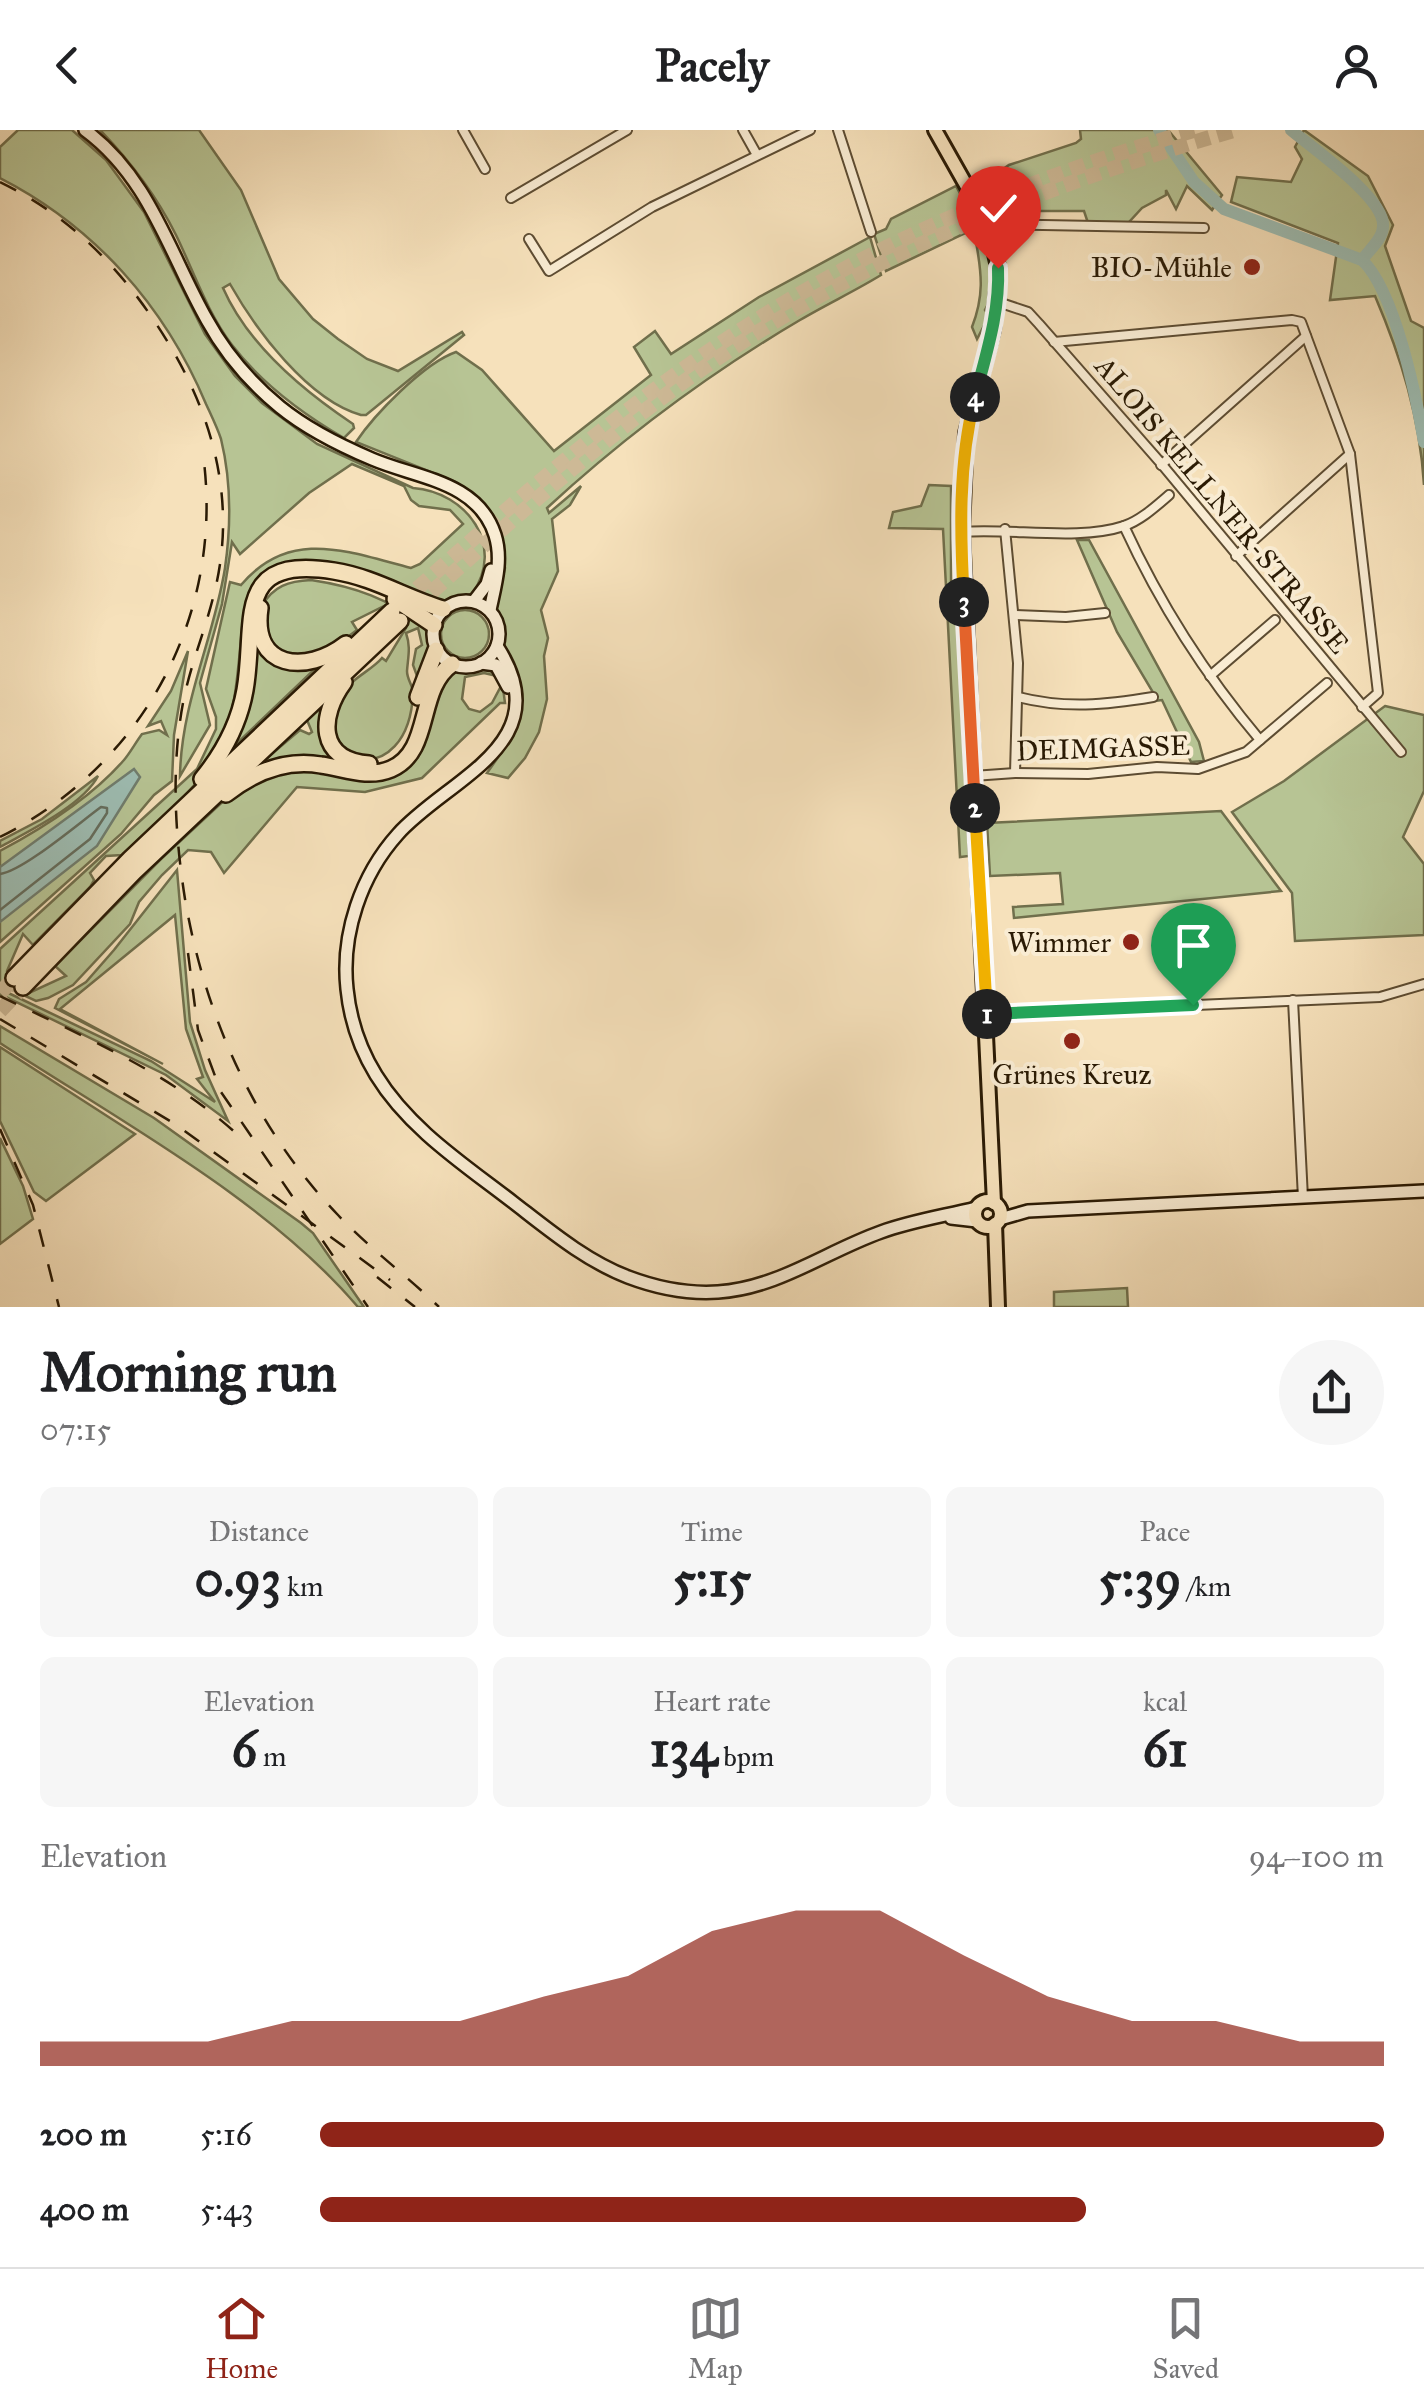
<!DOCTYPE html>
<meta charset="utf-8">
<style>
:root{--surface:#fff;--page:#f6f6f6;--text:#202124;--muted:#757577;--line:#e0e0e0;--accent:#8f2418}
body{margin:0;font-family:"IM FELL Great Primer",serif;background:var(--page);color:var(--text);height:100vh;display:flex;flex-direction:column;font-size:38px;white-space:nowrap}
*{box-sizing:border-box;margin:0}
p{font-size:32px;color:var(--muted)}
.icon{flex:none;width:55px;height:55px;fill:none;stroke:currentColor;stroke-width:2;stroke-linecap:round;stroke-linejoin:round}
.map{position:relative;height:1177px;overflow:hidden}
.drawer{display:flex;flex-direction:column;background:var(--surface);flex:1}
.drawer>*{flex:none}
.pin{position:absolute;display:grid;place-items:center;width:85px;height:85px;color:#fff;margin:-102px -42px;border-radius:50% 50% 50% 0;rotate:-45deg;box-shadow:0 0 10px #0007}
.pin .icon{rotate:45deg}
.km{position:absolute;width:50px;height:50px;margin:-25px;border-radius:50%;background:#222;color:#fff;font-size:28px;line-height:50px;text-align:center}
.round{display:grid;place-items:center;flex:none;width:105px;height:105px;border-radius:52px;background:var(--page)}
.overview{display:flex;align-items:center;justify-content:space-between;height:170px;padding:0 40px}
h1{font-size:55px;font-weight:700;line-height:75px}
.stats{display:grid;grid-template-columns:repeat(3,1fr);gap:15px;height:170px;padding:10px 40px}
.stats div{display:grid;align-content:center;border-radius:15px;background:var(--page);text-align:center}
.stats b{font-size:50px;font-weight:700}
.stats small{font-size:28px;font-weight:400}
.stats p{font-size:28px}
.chart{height:280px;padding:20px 40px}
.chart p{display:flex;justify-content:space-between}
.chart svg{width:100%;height:180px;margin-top:10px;fill:var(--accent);opacity:.7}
ul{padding:0 40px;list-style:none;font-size:32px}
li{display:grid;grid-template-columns:160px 120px 1fr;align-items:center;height:75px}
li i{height:25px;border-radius:12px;background:var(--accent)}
header{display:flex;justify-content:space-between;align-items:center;height:130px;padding:0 40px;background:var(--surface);font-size:45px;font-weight:700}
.menu{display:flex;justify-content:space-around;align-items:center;height:140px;border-top:2px solid var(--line);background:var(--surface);font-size:28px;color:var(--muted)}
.menu a{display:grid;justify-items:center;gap:5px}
.menu .active{color:var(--accent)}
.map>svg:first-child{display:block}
.green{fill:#b7c494;stroke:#706f4c;stroke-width:2.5}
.water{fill:#9dbdb3;stroke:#6f7c6d;stroke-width:2.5}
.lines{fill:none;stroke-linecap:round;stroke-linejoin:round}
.shore{stroke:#646c5c;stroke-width:2.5}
.river{stroke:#9dbdb3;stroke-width:12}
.highway-tunnel{stroke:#cdb996;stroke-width:15;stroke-dasharray:15 8;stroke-linecap:butt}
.street-casing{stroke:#5d4c32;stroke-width:12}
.secondary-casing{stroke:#2a1a04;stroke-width:16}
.primary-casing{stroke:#2a1a04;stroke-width:18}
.highway-casing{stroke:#2a1a04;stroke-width:20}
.street{stroke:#f9ecd3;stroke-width:8}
.secondary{stroke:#f9ecd3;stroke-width:11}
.primary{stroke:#f6e1bb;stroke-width:12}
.highway{stroke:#f6e1bb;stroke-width:15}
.rail{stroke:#2a1a04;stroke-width:2.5;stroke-dasharray:18 18;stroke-linecap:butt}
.split-1-casing{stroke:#fff;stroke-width:20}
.split-2-casing{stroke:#fff;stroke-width:20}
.split-3-casing{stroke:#fff;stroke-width:20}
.split-4-casing{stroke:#fff;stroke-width:20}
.split-5-casing{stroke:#fff;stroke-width:20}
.split-1{stroke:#22a559;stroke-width:12}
.split-2{stroke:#f5b400;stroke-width:12}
.split-3{stroke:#f0652b;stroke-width:12}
.split-4{stroke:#f5b400;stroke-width:12}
.split-5{stroke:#22a559;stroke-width:12}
.poi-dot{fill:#8f2418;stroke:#f9ecd3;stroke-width:4}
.labels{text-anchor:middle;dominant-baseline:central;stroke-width:8;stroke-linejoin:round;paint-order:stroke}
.poi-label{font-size:28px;fill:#2a1a04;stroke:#f9ecd3;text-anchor:end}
.street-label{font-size:28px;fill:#2a1a04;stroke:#f9ecd3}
</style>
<header><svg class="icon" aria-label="back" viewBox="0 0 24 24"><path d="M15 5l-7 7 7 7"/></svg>Pacely<svg class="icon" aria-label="person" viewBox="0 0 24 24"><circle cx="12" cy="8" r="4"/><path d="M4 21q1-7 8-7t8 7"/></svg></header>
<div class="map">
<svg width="1424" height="1177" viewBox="0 0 1424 1177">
<rect width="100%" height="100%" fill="#f6e1bb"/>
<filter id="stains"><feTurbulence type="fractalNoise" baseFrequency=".002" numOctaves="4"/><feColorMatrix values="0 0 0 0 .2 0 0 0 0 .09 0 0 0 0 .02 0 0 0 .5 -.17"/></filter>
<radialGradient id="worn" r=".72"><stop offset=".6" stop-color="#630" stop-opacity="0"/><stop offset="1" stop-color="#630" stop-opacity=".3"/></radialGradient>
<g class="green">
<path d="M18 0H72L106 30 144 82 205 204 235 246 262 273 317 314 413 358C467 362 506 416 472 464L452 467 441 473C386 450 254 384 243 489 238 531 238 577 220 617 200 659 155 693 122 725L106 726 90 743 94 750 90 757 33 815 23 804 7 841 29 863 66 846 55 836 161 729 232 663 293 637 363 646 405 632 431 566 453 541 487 538 497 546 484 543 465 547 462 569 469 579 480 582 492 573 500 558H503L505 573H500L422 648 365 662 297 657 224 743 211 722 188 720 162 745 139 772 130 794 73 855 48 868 36 871 0 854V819L197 639 216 599V587L206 559 230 452 241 455C290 397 348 422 411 438L420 434 463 394 450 380 419 376 411 370 404 356 352 334 309 363 240 424 232 412 222 474 200 553 210 595 180 646C181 573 214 508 225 438 231 396 231 350 221 309 217 297 211 285 206 274 165 176 94 96 0 48V17Z"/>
<path d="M100 0H199L241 60 279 149 313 189 338 209 367 229 398 241 462 202 464 205 366 285H361C308 270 256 200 230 154L223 158C248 215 302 260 353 294L354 298 344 308C301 283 262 254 232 215 207 182 194 142 176 105 156 65 131 32 100 0Z"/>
<path d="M1080 0H1168L1222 65 1212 80 1187 56 1176 79 1166 60V65L1142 78 1129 92 1088 93 1084 81H996L991 64 982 54 1009 35 1076 13 1081 9Z"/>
<path d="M1304 0 1368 46 1393 95 1385 116 1411 191 1424 198V355C1420 288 1401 227 1375 166L1330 170 1338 113 1231 72 1237 47 1291 52 1302 29 1295 17Z"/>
<path d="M956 56 978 97 886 141 874 104 886 99 891 89Z"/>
<path d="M870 107 881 145C855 161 827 174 800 190 710 243 624 307 547 378L549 383 581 356 570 375 552 389 558 441 541 480 548 508 544 526 547 569 539 602 525 628 508 648 487 643 513 606 520 584 521 560 504 514 503 496 495 481 505 438 500 399 483 372 456 352 356 312C374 285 424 233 456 222L482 240 554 321 651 245 634 217 655 201 671 224 759 167Z"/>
<path d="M984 107C990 128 997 161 985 180L989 186 977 209 972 197C984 166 982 145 976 112Z"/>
<path d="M929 355 951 356V454L956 469 969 726 960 727 943 399 889 398 893 382 921 376Z"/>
<path d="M1077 410H1089L1199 612 1204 631 1191 632 1162 570 1154 571V564L1117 502Z"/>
<path d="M311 450C358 457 386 469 425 495L429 520 417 546 413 535 416 519 422 515 418 498 406 503C411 517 408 527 407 541 407 550 413 555 413 563 409 664 303 638 343 564 351 548 371 541 382 528L386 531 406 498 386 475 352 492 357 500 334 517 293 530 267 513 262 476C273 456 289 451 311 450Z"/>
<circle cx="465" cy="504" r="24"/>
<path d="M252 511C275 529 288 544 318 536L231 619Z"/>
<path d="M188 521 174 605 172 651 154 665 121 704 0 812V721C45 697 91 668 124 630 130 623 136 612 142 604L159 600 167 605 161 591 148 596 171 561Z"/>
<path d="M325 571C314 600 327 612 345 634L254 639 300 600 309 604 312 602 307 590Z"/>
<path d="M1385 576 1424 585V661L1403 707 1424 734V805L1295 811 1292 763 1232 682 1284 651Z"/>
<path d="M98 646C83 675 29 701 0 717V711L42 689Z"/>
<path d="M1221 681 1281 761 1014 788 1013 777 1063 774 1060 743 990 746 987 693Z"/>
<path d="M177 740 190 892 205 940 228 991 166 945 0 864V859L151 931 215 972 197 949 203 947 186 899 175 785 60 879 163 934 55 878 59 869 86 852 114 820Z"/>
<path d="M0 896 154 988 301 1093 313 1103 364 1177H358C267 1070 118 990 0 913Z"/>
<path d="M0 917 135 1004 46 1071 34 1062 0 991Z"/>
<path d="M0 1008 23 1056 33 1089 0 1114Z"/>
<path d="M1127 1158 1128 1177H1054V1162Z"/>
</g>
<path class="water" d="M134 639 140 647 97 716 0 792V737Z"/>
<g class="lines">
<path class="shore" d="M0 744C23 741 79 693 101 677L107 678V683L90 709 0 780"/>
<g class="river">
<path d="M1159 0 1194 52 1224 79 1362 130C1395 161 1416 266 1424 312"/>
<path d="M1291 0C1312 18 1385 68 1383 96 1383 109 1369 120 1362 130"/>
</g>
<g class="highway-tunnel">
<path d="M400 474C510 376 620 277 744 198 883 108 1036 46 1195 0"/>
<path d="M414 478C510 392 605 305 712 232 875 121 1047 55 1235 0"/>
<path d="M0 863 14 848"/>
<path d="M0 881 23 857"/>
</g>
<defs>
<g id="street">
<path d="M463 0 485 39"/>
<path d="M743 0 757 25"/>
<path d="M838 0 871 102"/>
<path d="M511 68 627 0"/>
<path d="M988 94 1204 98"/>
<path d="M529 109 549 141 652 77 810 0"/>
<path d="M998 172 1028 182 1039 194 1159 331 1401 622"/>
<path d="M1054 212 1292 190 1301 192 1350 324 1378 563 1362 577"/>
<path d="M1161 335 1306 206"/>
<path d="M1124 396C1159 472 1206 546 1260 610"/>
<path d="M1005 399 1018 533 1015 643"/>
<path d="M962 402C1012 398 1079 411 1124 396 1141 390 1155 377 1169 365"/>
<path d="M1236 426 1350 324"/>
<path d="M1015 485 1066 487 1105 483"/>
<path d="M1210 546 1275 490"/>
<path d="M1018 567C1065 579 1106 575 1153 567"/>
<path d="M973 646 1015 643 1088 644 1157 637 1198 639 1246 622 1327 553"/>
<path d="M1293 870 1303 1068"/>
<path d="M987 884 1380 867 1424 854"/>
</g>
<g id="secondary">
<path d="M85 0C150 48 169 123 207 190 225 223 251 253 280 277 307 299 339 315 372 329 416 348 478 351 495 405 503 430 495 456 490 480"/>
<circle cx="466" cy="504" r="33"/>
<path d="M474 471 487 454 491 440"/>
<path d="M497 516C561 614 448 648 398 704 361 745 341 804 347 859 350 889 360 919 376 945 409 999 465 1035 514 1073 549 1100 586 1131 628 1147 657 1158 688 1164 718 1162 778 1158 825 1122 881 1102 911 1091 944 1086 976 1078"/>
<path d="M481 533 496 535 508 557"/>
<path d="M951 1088 977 1091"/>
<path d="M1000 1089 1028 1081 1424 1061"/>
</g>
<g id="primary">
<path d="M935 0 988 94 999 141 993 200 966 303 962 402 994 1073"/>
<circle cx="988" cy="1084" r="13"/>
<path d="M995 1094 998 1177"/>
</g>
<g id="highway">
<path d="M395 469 434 495"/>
<path d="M260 478C251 539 306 545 346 514"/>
<path d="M344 552C319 586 317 630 369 634"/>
<path d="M418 567 436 520"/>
<path d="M202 649C224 622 239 594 245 560 257 493 231 424 334 441 373 447 406 468 443 479"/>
<path d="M226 664C254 642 286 629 321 635 344 638 367 649 391 639 433 621 416 559 452 534"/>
<path d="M14 848 130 729 392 481"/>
<path d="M23 857 134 742 400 491"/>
</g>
</defs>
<use href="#street" class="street-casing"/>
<use href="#secondary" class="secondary-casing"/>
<use href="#primary" class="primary-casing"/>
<use href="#highway" class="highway-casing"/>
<use href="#street" class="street"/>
<use href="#secondary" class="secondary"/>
<use href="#primary" class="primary"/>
<use href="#highway" class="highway"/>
<g class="rail">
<path d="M0 52C66 84 115 132 155 192 210 274 239 366 214 464 205 501 190 536 183 573 171 637 175 706 185 769 205 886 255 999 338 1085 369 1118 406 1145 439 1177"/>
<path d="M0 707C144 635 225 484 203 324"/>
<path d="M188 823 198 900 221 962 368 1177"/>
<path d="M0 866C83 907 170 942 239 1006"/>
<path d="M0 889 175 994 390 1150"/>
<path d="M0 999 33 1075 59 1177"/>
<path d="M377 1147 415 1177"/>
</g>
</g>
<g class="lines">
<defs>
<path id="split-1" d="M987 884 1193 875"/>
<path id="split-2" d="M975 678 987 884"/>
<path id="split-3" d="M964 472 975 678"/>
<path id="split-4" d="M964 472C960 403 958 334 975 267"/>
<path id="split-5" d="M975 267C986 224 1000 182 998 138"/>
</defs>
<use href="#split-1" class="split-1-casing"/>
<use href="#split-2" class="split-2-casing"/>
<use href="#split-3" class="split-3-casing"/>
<use href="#split-4" class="split-4-casing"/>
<use href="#split-5" class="split-5-casing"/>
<use href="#split-1" class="split-1"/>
<use href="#split-2" class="split-2"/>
<use href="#split-3" class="split-3"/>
<use href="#split-4" class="split-4"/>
<use href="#split-5" class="split-5"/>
</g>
<g class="poi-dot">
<circle cx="1252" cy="137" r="10"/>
<circle cx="1131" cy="812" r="10"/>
<circle cx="1072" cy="911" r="10"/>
</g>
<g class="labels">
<g class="poi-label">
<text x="1232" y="137">BIO-Mühle</text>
<text x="1111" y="812">Wimmer</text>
<text x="1072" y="944" text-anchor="middle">Grünes Kreuz</text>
</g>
<g class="street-label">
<text transform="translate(1222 375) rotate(50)">ALOIS KELLNER-STRASSE</text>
<text transform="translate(1103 618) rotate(-2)">DEIMGASSE</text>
</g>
</g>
<rect width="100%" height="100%" filter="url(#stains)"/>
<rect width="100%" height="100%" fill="url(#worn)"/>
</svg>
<div class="pin" style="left:1193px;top:875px;background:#1e9e55"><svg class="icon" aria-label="arrive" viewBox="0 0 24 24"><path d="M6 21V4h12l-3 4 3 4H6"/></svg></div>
<div class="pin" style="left:998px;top:138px;background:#d93025"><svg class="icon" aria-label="check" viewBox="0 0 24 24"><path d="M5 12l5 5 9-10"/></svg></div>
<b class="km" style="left:987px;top:884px">1</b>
<b class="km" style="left:975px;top:678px">2</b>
<b class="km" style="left:964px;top:472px">3</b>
<b class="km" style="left:975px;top:267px">4</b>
</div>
<section class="drawer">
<div class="overview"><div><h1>Morning run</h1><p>07:15</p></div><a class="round"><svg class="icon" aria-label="share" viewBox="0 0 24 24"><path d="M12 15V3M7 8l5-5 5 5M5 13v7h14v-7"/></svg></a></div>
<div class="stats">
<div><p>Distance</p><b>0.93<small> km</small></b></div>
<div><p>Time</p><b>5:15</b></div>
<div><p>Pace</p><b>5:39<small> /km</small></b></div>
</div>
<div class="stats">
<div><p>Elevation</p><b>6<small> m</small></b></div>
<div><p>Heart rate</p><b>134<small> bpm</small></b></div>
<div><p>kcal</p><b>61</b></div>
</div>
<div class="chart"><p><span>Elevation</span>94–100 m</p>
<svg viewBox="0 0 160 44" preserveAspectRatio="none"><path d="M0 44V38L10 38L20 38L30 33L40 33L50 33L60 27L70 22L80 11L90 6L100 6L110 17L120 27L130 33L140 33L150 38L160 38V44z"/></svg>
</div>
<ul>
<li><b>200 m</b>5:16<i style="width:100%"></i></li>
<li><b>400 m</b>5:43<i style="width:72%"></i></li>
</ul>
</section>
<nav class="menu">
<a class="active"><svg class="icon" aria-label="home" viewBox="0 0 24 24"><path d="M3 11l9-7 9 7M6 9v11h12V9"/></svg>Home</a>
<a><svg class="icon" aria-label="map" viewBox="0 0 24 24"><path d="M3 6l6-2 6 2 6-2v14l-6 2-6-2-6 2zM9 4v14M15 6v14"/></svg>Map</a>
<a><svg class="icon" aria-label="saved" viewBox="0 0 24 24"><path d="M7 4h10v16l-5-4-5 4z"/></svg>Saved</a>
</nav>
